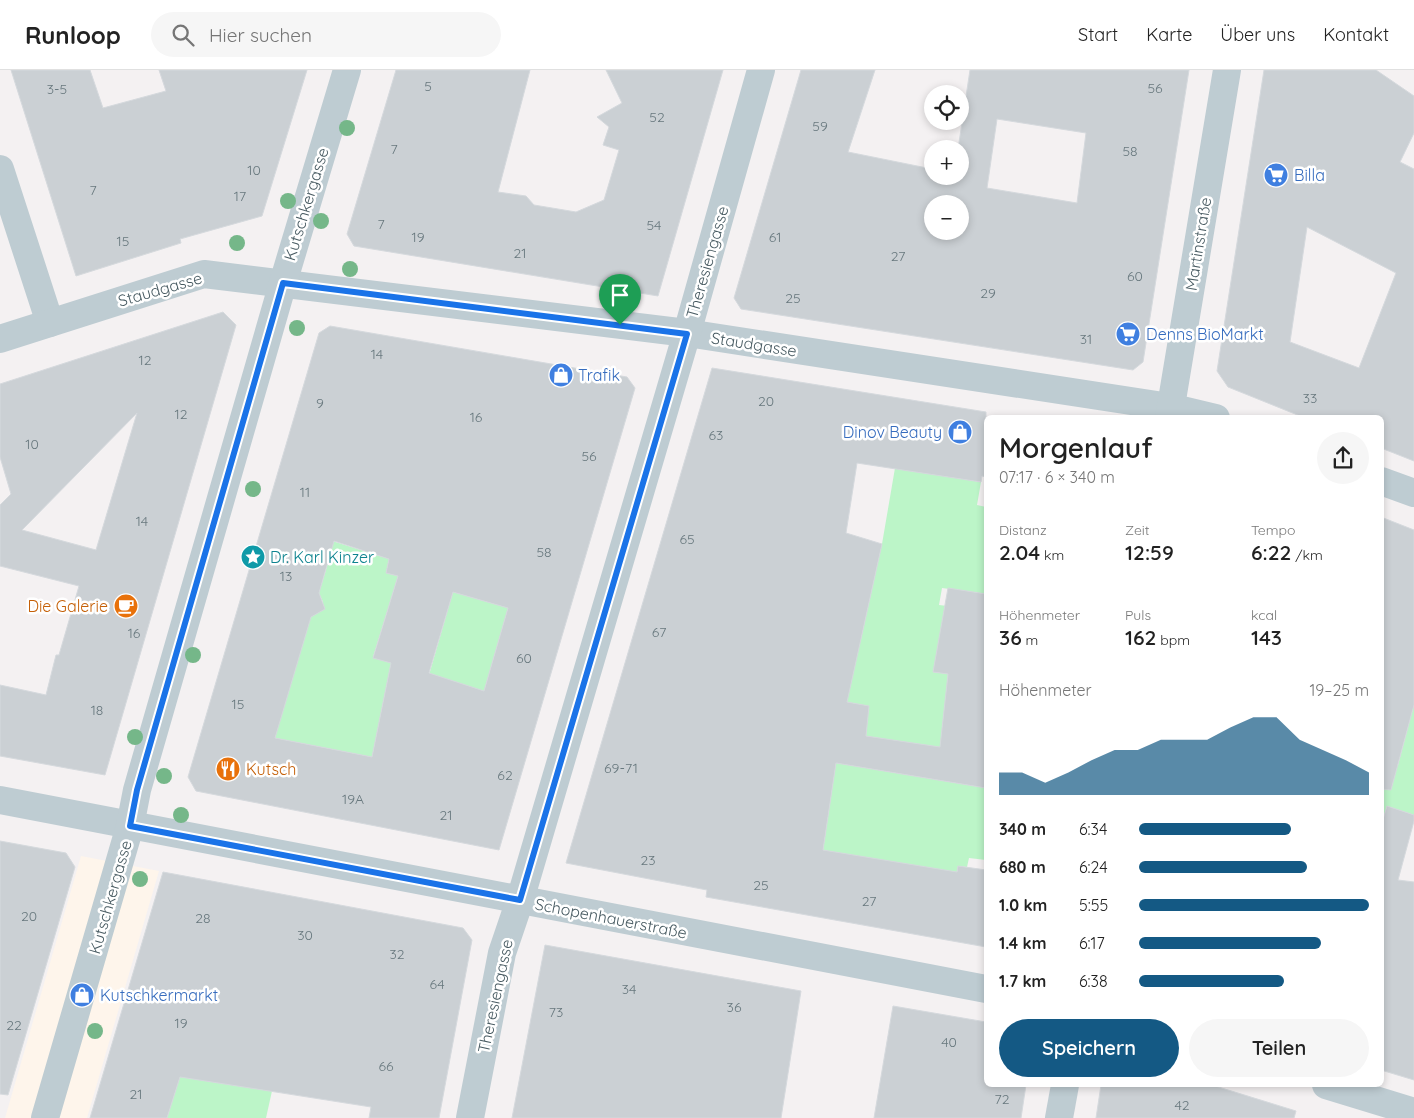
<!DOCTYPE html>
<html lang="de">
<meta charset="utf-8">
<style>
:root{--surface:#fff;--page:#f6f6f6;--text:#222;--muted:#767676;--line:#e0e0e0;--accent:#145984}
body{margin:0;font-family:Quicksand,sans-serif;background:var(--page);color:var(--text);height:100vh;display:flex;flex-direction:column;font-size:19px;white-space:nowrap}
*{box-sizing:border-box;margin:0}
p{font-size:16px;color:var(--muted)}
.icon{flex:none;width:28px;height:28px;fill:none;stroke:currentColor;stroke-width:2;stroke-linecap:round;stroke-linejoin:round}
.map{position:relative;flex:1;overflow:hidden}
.details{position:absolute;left:984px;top:345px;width:400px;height:672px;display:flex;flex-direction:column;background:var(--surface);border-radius:8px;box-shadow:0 2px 8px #0003}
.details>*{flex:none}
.buttons{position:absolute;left:924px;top:15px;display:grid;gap:10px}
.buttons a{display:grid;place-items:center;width:45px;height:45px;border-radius:50%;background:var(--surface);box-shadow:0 2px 8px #0003;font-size:25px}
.pin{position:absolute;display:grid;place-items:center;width:42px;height:42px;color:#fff;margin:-51px -21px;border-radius:50% 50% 50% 0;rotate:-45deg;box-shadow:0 0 5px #0007}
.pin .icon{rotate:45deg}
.round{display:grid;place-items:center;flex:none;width:52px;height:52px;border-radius:26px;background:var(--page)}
.overview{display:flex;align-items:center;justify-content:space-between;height:85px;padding:0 15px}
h1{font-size:28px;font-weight:600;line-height:38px}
.figures{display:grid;grid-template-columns:repeat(3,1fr);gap:8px;height:85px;padding:5px 15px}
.figures div{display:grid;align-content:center}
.figures b{font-size:21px;font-weight:600}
.figures small{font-size:14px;font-weight:400}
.figures p{font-size:14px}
.chart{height:140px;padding:10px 15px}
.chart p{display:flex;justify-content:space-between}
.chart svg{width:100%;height:90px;margin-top:5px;fill:var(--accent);opacity:.7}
.action{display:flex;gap:10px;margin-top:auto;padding:10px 15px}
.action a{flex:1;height:58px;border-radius:30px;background:var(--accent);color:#fff;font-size:20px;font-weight:600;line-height:58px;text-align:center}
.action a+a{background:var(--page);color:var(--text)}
ul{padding:0 15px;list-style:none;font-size:16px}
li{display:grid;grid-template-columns:80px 60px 1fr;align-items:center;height:38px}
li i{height:12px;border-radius:6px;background:var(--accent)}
header{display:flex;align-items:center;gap:30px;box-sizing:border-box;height:70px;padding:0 25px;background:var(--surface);border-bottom:1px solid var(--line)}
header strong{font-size:24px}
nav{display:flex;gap:28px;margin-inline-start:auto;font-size:18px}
.search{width:350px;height:45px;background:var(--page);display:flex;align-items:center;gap:12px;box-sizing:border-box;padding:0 18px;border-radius:28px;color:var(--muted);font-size:19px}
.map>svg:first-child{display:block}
.commercial{fill:#fef5eb}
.green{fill:#bcf5c8}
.building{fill:#cbd0d4;stroke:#d5d9dd;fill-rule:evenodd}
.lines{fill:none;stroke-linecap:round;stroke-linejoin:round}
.minor{stroke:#beccd2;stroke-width:28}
.tertiary{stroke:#beccd2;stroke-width:28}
.tree{fill:#75b789}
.route-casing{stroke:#fff;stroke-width:10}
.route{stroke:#1a73e8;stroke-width:6}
.labels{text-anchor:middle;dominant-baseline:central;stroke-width:5;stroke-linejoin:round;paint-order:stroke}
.number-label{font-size:14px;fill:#68787e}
.shop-label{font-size:16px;fill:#366cbe;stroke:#fff;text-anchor:start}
.street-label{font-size:16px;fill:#475a61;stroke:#fff}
.culture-label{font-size:16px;fill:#0d838f;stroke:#fff;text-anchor:start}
.food-label{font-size:16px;fill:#c56008;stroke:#fff;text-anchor:end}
</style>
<header>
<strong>Runloop</strong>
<div class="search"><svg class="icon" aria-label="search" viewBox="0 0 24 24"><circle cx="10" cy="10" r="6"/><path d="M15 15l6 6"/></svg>Hier suchen</div>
<nav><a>Start</a><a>Karte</a><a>Über uns</a><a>Kontakt</a></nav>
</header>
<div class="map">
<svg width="1414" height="1048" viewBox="0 0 1414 1048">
<rect width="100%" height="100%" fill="#f4f1f2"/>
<path class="commercial" d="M81 786 159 801 87 1048H5Z"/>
<g class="green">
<path d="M895 398 981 412 977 435 986 437V524L942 518 939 535 956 537 955 545 986 549V581L953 576 933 602 948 604 946 629 986 634V650L950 645 946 679 866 666 868 636 847 632 781 546 861 569 882 474Z"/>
<path d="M326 469 389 489 386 503 398 506 373 587 391 593 372 687 275 668 303 545 321 541 323 532 319 523 329 490Z"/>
<path d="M453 522 508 538 484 621 429 605Z"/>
<path d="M1414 635V745L1387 736 1381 754V693L1398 695Z"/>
<path d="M836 693 986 718V790L969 788 967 797 958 796 956 807 823 780Z"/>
<path d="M182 1000 272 1021 266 1048H167Z"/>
</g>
<g class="building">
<path d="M11 0H90L103 38 166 21 159 0H307L262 146 180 169 181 173 76 206Z"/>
<path d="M396 0H530L498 122 526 126 534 135 576 142 604 130 619 80 603 75 609 57 597 47 622 33 606 0H723L658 226 354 176 347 164Z"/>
<path d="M801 0H875L848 82 932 99V106H960V79H958L970 0H1189L1143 292 1133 300 741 239 734 228ZM997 49 1086 63 1077 133 987 118ZM932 134H960V161H932Z"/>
<path d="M1264 0H1376L1414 26V63L1400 92 1414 99V391L1381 378V348H1305L1228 317 1217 301ZM1307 157 1396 203 1359 298 1290 272Z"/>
<path d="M223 242 236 255 105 705 0 686V615L46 625 56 585H59L79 516 0 496V435L11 424 0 387V314ZM137 343 96 480 22 460Z"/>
<path d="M330 256 627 307 635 318 499 780 196 721 188 707 319 263ZM334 471 389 489 386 503 398 506 373 588 391 593 372 687 275 668 311 547 325 539 319 523ZM453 522 508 538 484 621 429 603Z"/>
<path d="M712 298 986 342V407L982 406 981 412 857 393 846 463 882 474 847 632 869 636 866 666 940 677 948 604 933 602 948 518 986 524V718L836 693 823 780 957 802 958 796 986 800V877L706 827 707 820 566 793Z"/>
<path d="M1381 447 1414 460V635L1391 720 1381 719Z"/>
<path d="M1387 736 1414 745V751L1398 810 1414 812V1010L1381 1000V756Z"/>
<path d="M0 771 66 783 75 797 8 1025 0 1024Z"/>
<path d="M163 802 463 858 472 870 439 1048H369L371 1037 180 1007 167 1048H90Z"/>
<path d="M545 875 801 921 781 1048H512Z"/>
<path d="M893 936 986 952V1015H1026L1021 1048H874Z"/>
<path d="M1101 1015H1212L1296 1041 1294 1048H1096Z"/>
</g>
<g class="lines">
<g class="minor">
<path d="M0 99 50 253"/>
<path d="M0 269 204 204 687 263 1170 337 1216 348"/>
<path d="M1381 411 1414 423"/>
<path d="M0 730 986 919"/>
<path d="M1326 1015 1414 1042"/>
<path d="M45 1048 130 756 137 720 283 213 347 0"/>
<path d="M470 1048 502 883 520 830 687 263 761 0"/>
</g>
<g class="tertiary">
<path d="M1169 348 1227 0"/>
<path d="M1059 1048 1065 1015"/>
</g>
</g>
<g class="tree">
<circle cx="347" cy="58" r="8"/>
<circle cx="288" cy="131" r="8"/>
<circle cx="321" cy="151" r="8"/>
<circle cx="237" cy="173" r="8"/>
<circle cx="350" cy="199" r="8"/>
<circle cx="297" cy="258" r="8"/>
<circle cx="253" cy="419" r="8"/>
<circle cx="193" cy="585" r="8"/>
<circle cx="135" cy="667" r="8"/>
<circle cx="164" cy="706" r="8"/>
<circle cx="181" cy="745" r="8"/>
<circle cx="140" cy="809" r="8"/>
<circle cx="95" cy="961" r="8"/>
</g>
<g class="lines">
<defs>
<path id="route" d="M283 213 687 264 520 830 130 756 137 720Z"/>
</defs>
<use href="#route" class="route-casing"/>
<use href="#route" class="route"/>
</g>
<defs>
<symbol id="supermarket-disc" viewBox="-11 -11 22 22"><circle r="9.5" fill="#3f7fe0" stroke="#fff"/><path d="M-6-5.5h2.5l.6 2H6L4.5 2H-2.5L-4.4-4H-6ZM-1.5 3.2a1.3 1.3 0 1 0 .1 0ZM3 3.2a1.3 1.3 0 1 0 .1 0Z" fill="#fff"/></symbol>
<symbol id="shop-disc" viewBox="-11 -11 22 22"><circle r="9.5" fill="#3f7fe0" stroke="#fff"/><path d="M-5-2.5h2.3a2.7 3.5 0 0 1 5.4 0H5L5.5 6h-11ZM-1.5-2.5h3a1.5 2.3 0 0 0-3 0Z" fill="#fff"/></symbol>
<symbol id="sight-disc" viewBox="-11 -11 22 22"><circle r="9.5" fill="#0f9aa8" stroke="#fff"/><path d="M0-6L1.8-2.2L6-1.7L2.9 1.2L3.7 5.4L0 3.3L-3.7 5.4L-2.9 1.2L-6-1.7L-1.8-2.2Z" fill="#fff"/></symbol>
<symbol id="cafe-disc" viewBox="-11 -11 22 22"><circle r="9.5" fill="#e8710a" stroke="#fff"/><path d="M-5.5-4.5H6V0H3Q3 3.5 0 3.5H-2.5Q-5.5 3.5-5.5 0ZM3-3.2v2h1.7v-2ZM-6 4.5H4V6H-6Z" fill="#fff"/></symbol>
<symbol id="restaurant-disc" viewBox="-11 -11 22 22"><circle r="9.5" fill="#e8710a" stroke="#fff"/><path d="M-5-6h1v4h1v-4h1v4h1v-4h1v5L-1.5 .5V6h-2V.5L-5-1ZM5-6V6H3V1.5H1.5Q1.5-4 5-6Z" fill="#fff"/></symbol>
</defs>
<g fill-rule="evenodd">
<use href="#supermarket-disc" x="1262" y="91" width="28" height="28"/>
<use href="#supermarket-disc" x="1114" y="250" width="28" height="28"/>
<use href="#shop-disc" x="547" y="291" width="28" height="28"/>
<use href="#shop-disc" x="946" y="348" width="28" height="28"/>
<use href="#sight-disc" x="239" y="473" width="28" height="28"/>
<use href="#cafe-disc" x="112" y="522" width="28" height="28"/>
<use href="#restaurant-disc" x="214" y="685" width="28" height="28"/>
<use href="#shop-disc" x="68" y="911" width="28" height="28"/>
</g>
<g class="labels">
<g class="number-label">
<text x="428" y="16">5</text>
<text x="1155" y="18">56</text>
<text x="57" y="19">3-5</text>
<text x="657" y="47">52</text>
<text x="820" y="56">59</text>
<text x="394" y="79">7</text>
<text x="1130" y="81">58</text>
<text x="254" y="100">10</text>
<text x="93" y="120">7</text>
<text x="240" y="126">17</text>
<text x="381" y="154">7</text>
<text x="654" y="155">54</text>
<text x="418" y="167">19</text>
<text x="775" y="167">61</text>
<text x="123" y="171">15</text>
<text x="520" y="183">21</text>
<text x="898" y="186">27</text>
<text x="1135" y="206">60</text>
<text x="988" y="223">29</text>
<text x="793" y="228">25</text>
<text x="1086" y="269">31</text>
<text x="377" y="284">14</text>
<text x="145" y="290">12</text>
<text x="1310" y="328">33</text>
<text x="766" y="331">20</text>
<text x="320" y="333">9</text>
<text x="181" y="344">12</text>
<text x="476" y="347">16</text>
<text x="716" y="365">63</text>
<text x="32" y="374">10</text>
<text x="589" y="386">56</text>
<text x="305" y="422">11</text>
<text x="142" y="451">14</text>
<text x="687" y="469">65</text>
<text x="544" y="482">58</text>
<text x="286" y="506">13</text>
<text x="659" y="562">67</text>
<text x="134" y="563">16</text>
<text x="524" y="588">60</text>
<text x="238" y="634">15</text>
<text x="97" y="640">18</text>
<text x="621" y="698">69-71</text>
<text x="505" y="705">62</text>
<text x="353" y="729">19A</text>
<text x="446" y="745">21</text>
<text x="648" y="790">23</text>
<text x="761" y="815">25</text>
<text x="869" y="831">27</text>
<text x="29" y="846">20</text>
<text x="203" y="848">28</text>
<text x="305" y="865">30</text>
<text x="397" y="884">32</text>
<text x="437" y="914">64</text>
<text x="629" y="919">34</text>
<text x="734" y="937">36</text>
<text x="556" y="942">73</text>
<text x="181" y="953">19</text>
<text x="14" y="955">22</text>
<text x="949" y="972">40</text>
<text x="386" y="996">66</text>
<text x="136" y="1024">21</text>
<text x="1002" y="1029">72</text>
<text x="1182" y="1035">42</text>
</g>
<g class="shop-label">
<text x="1294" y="105">Billa</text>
<text x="1146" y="264">Denns BioMarkt</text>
<text x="578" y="305">Trafik</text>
<text x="942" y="362" text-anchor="end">Dinov Beauty</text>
<text x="100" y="925">Kutschkermarkt</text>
</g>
<g class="street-label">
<text transform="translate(306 134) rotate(-73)">Kutschkergasse</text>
<text transform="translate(1198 174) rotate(-81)">Martinstraße</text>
<text transform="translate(707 192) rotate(-74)">Theresiengasse</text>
<text transform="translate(160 219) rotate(-16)">Staudgasse</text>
<text transform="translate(754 274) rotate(9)">Staudgasse</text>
<text transform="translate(110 827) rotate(-74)">Kutschkergasse</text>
<text transform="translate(611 848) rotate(11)">Schopenhauerstraße</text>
<text transform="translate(495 926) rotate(-78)">Theresiengasse</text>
</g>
<g class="culture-label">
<text x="270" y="487">Dr. Karl Kinzer</text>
</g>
<g class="food-label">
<text x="108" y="536">Die Galerie</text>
<text x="246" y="699" text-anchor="start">Kutsch</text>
</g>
</g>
</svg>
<div class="buttons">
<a><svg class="icon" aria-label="locate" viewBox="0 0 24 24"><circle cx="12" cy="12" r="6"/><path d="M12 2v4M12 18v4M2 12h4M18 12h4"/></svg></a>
<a>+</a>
<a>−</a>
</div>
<div class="pin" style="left:620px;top:255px;background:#1e9e55"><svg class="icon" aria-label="arrive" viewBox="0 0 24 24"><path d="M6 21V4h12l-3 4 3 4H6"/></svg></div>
<section class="details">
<div class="overview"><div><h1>Morgenlauf</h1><p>07:17 · 6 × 340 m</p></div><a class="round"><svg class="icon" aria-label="share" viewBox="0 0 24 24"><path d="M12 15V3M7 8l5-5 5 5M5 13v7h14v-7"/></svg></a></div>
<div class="figures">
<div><p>Distanz</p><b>2.04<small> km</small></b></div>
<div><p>Zeit</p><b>12:59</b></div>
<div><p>Tempo</p><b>6:22<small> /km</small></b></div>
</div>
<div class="figures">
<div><p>Höhenmeter</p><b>36<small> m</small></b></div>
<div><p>Puls</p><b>162<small> bpm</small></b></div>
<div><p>kcal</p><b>143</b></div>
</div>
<div class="chart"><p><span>Höhenmeter</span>19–25 m</p>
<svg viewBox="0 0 160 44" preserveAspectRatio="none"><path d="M0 44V33L10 33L20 38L30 33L40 27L50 22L60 22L70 17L80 17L90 17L100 11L110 6L120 6L130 17L140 22L150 27L160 33V44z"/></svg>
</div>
<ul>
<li><b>340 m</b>6:34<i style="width:66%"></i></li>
<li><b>680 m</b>6:24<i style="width:73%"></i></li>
<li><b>1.0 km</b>5:55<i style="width:100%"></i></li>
<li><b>1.4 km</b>6:17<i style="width:79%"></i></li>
<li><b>1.7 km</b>6:38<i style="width:63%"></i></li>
</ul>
<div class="action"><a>Speichern</a><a>Teilen</a></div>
</section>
</div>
